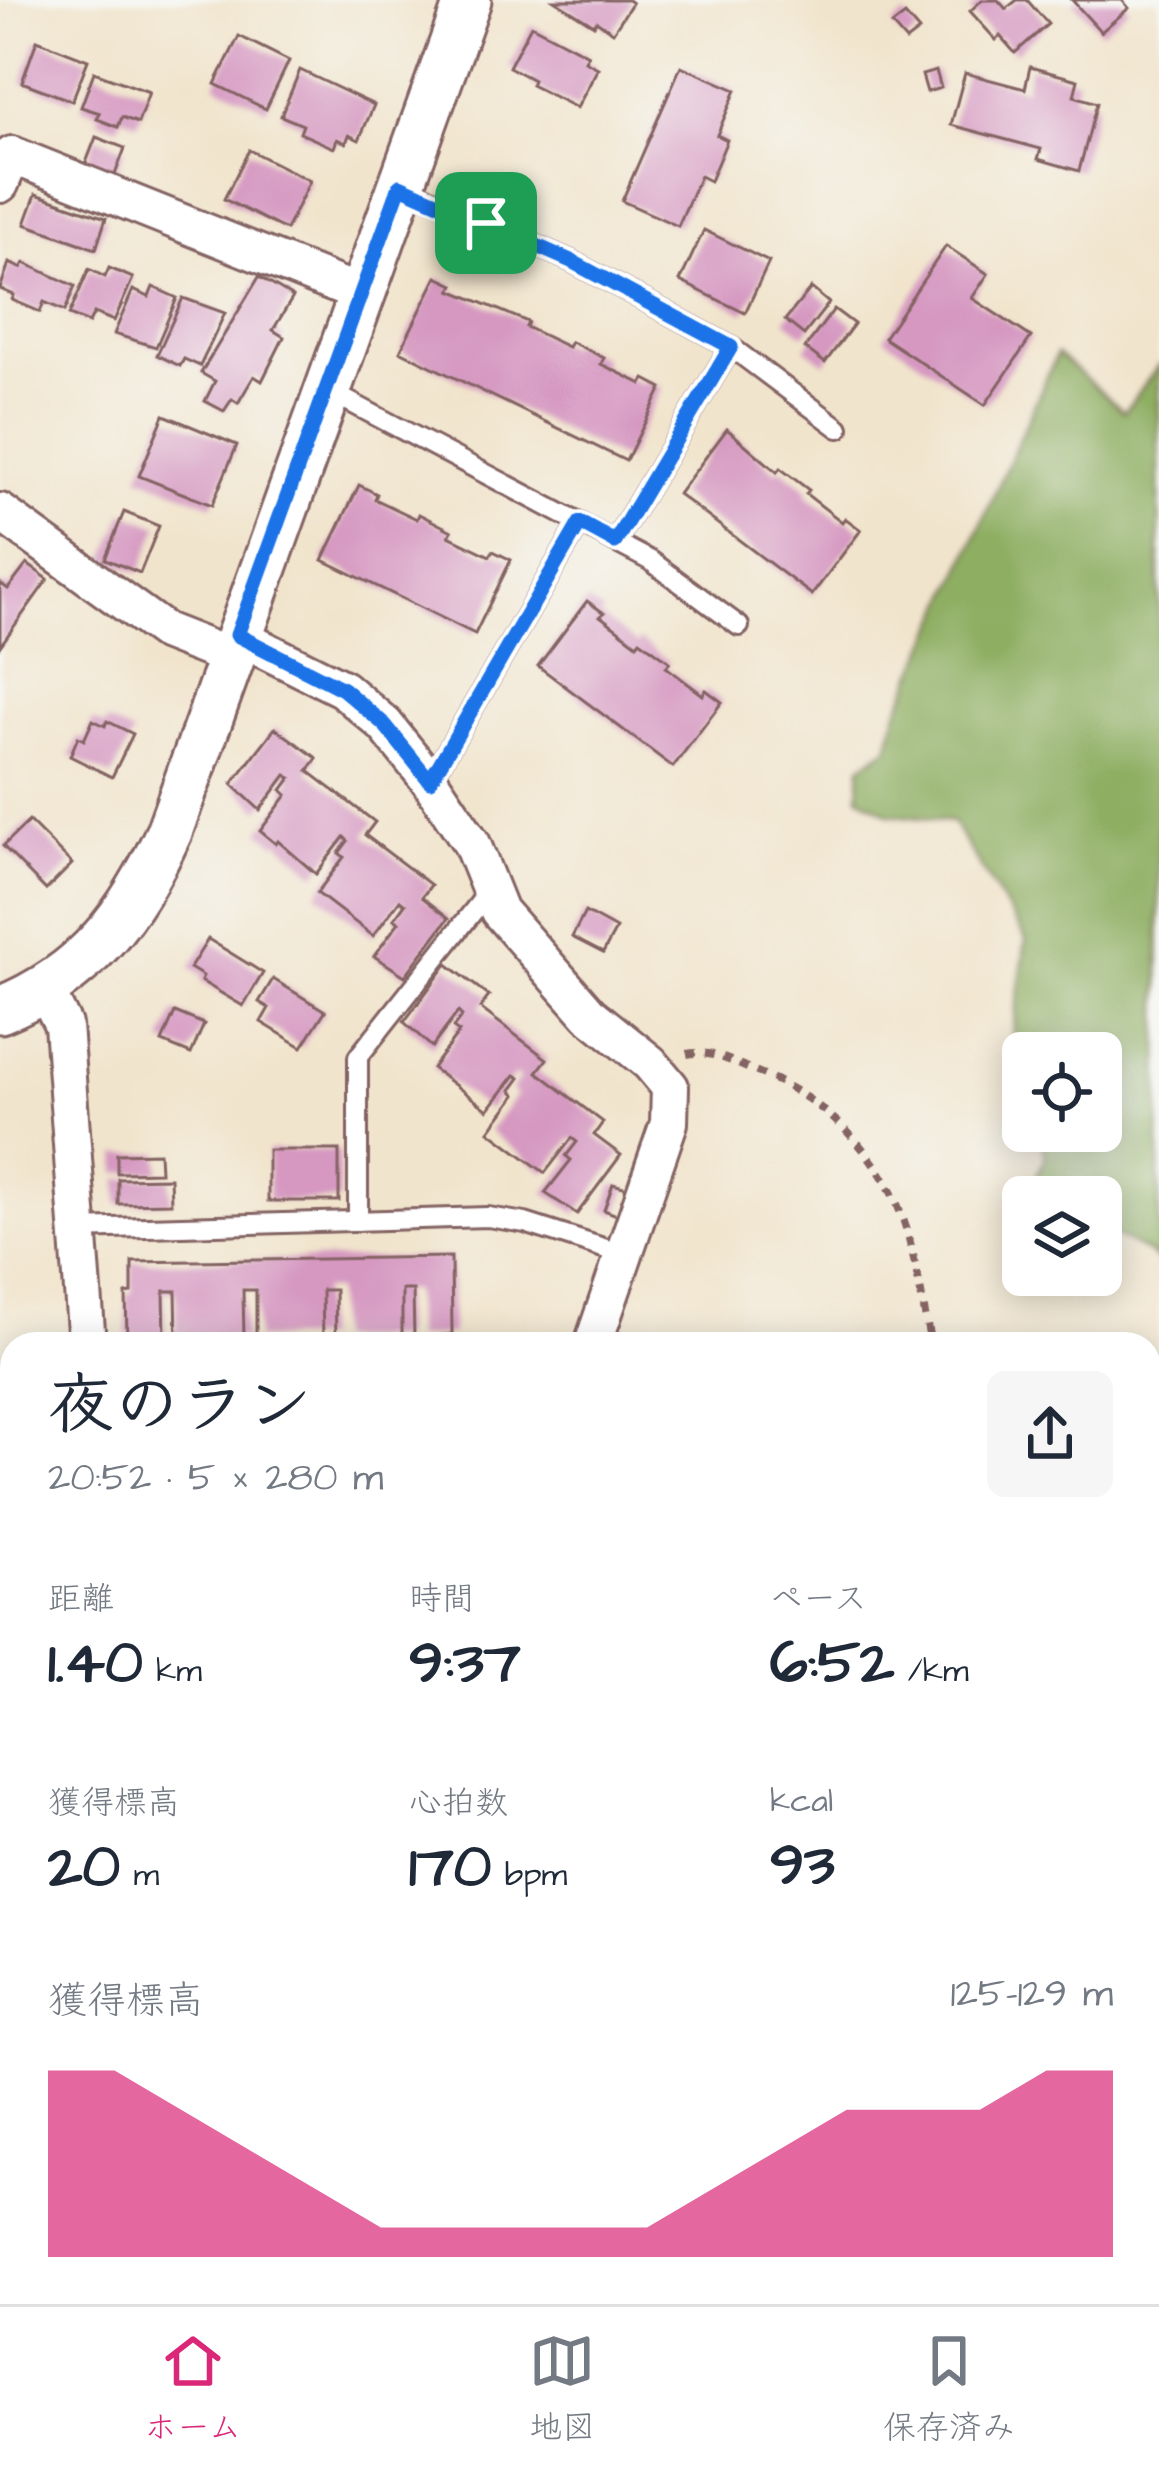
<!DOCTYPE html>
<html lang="ja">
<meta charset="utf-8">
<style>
:root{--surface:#fff;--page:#f6f6f7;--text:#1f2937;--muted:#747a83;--line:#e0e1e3;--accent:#db2777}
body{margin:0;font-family:"Architects Daughter","Klee One",sans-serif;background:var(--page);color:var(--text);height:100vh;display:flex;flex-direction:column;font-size:45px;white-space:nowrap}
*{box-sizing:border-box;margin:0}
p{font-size:39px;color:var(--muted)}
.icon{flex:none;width:66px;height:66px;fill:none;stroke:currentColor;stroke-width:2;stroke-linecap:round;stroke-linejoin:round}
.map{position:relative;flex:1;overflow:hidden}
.side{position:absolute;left:0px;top:1332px;width:1161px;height:972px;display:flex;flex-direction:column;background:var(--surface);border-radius:36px 36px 0 0;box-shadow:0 6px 30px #0003}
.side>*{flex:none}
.fabs{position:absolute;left:1002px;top:1032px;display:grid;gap:24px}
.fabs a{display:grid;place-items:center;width:120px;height:120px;border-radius:18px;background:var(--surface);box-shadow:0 6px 30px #0003;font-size:60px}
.pin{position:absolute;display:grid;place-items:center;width:102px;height:102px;color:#fff;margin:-51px;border-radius:24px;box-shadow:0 6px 18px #0006}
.round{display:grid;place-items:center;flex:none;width:126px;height:126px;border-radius:18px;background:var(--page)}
.headline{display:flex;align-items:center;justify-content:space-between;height:204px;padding:0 48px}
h1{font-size:66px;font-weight:800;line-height:90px}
.stats{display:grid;grid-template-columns:repeat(3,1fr);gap:18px;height:204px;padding:12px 48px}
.stats div{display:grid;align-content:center}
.stats b{font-size:60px;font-weight:800}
.stats small{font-size:33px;font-weight:400}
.stats p{font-size:33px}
.chart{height:336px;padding:24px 48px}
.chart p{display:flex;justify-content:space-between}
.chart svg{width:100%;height:216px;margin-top:12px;fill:var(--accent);opacity:.7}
.menu{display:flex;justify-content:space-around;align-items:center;height:168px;border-top:3px solid var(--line);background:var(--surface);font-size:33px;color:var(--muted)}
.menu a{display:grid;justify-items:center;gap:6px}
.menu .current{color:var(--accent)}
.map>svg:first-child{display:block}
.forest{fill:#8eae62;stroke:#6c6646;stroke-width:3}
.water{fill:#7baae5;stroke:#626488;stroke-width:3}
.building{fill:#d698c1}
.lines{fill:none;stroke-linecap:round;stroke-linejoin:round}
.service-casing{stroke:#846463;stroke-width:24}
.minor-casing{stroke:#846463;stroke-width:42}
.tertiary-casing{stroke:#846463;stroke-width:51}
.path{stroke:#846463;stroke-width:8;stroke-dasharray:9 9;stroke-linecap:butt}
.service{stroke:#fff;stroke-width:18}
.minor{stroke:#fff;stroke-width:36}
.tertiary{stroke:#fff;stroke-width:45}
.route-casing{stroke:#fff;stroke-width:24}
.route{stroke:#1a73e8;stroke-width:15}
</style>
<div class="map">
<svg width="1159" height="2304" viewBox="0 0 1159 2304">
<rect width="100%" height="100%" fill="#f6f6f2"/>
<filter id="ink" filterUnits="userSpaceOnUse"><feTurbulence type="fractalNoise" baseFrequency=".00833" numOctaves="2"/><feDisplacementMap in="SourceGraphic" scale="24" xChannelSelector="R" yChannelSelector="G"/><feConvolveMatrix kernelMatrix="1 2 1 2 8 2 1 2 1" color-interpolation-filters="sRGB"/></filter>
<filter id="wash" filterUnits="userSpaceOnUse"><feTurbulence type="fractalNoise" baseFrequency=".004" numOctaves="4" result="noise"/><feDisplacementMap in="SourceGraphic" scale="48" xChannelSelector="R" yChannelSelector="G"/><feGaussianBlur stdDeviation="2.7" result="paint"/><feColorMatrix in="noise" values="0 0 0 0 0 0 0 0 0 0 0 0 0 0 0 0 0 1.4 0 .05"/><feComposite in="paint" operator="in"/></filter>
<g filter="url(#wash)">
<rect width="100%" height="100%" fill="#f1e4cc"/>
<path class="forest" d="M1057 354 1124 412 1159 365V1262L1151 1254 1113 1235 1101 1243V1197L1027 1194 1046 1157 1038 1131H1101V1053H1023V1085L1011 1046 1026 939 952 822 889 814 859 796 861 766 888 748 897 713Z"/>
<path class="water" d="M0 2142 12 2162V2292H90L97 2304H18L0 2272Z"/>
<g id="blocks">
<g class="building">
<path d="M554 0H628L632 3 613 32 596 21 594 25Z"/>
<path d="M982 0H998L1006 9 1017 0H1027L1048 24 1015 53 1000 36 996 40 970 11Z"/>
<path d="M1072 0H1122L1129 8 1101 32Z"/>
<path d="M905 15 919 31 906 41 892 25Z"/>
<path d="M531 25 588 55 585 61 598 68 577 108 531 85 533 80 509 67Z"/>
<path d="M239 36 289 61 266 109 215 84Z"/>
<path d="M37 40 88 60 72 101 22 82Z"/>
<path d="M681 66 736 90 717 135 727 140 710 181 700 176 678 226 622 201Z"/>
<path d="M1030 67 1078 80 1074 96 1097 103 1079 171 1038 159 1041 149 951 125 965 73 1025 89Z"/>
<path d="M300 70 374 105 359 140 349 135 346 143 337 139 334 148 300 133 303 125 281 116Z"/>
<path d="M936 71 941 88 927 92 922 75Z"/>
<path d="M94 72 149 92 138 123 122 117 118 127 97 119 100 113 81 107Z"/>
<path d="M96 137 125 148 113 180 84 168Z"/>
<path d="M249 150 310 181 286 230 224 199Z"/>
<path d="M36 194 106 218 96 249 25 224Z"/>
<path d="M704 230 769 262 745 313 680 281Z"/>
<path d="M946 246 988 274 972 298 1031 337 985 405 884 338Z"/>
<path d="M9 263 21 268 24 263 75 286 65 311 44 302 40 312 12 300 14 295 0 289Z"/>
<path d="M109 268 133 278 114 321 94 313 89 323 69 315 89 269 105 277Z"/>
<path d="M259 277 293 297 273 330 284 337 262 381 254 376 238 403 232 399 224 411 205 401 215 381 201 373Z"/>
<path d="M437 277 454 285 451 290 528 322 526 327 568 347 571 342 604 358 601 364 642 384 645 379 662 388 626 461 400 351Z"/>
<path d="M153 287 177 298 156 347 114 334 133 290 149 297Z"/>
<path d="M811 288 829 303 804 335 785 320Z"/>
<path d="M183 298 225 313 200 366 184 359 180 366 157 355Z"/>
<path d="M834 309 854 324 825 363 805 348Z"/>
<path d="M164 415 237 445 212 505 139 476Z"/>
<path d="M727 429 777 472 780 468 809 490 806 494 842 522 845 518 861 530 812 595 678 494Z"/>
<path d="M359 485 377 494 375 499 417 519 419 514 452 531 449 536 490 556 493 551 511 560 475 634 323 560Z"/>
<path d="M124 512 159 526 140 573 105 559Z"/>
<path d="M27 564 48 579 0 646V583L8 589Z"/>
<path d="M587 601 604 613 600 616 637 644 640 640 670 662 666 667 703 695 706 690 722 702 673 767 538 666Z"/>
<path d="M93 720 105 726 107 721 133 734 112 777 70 756 78 737 84 740Z"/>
<path d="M275 728 317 758 308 771 375 822 365 835 431 885 422 897 449 918 405 976 374 956 399 922 394 919 405 904 400 900 373 936 317 893 344 857 339 853 348 841 344 837 316 874 278 841 276 844 260 831 287 795 282 790 291 778 286 775 260 810 232 784Z"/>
<path d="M29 821 72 864 46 890 3 846Z"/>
<path d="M585 912 616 929 603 953 572 937Z"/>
<path d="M208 939 263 973 243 1006 201 981 203 976 190 968Z"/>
<path d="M447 964 489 996 480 1008 547 1059 537 1072 603 1122 594 1135 621 1155 577 1214 545 1193 571 1160 566 1156 577 1142 572 1138 545 1173 489 1131 516 1095 511 1090 520 1078 515 1075 488 1110 432 1068 459 1032 453 1028 462 1016 458 1012 432 1047 404 1022Z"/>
<path d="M273 979 325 1011 302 1047 261 1022 269 1008 259 1002Z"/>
<path d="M175 1012 204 1024 191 1054 162 1042Z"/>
<rect x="268" y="1150" width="71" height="51"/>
<path d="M159 1153 160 1172 117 1173V1154Z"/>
<path d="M170 1178 171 1203 118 1204V1179Z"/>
<path d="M613 1184 627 1188 617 1215 604 1210Z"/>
<path d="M451 1257 452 1334 414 1338 413 1290H402V1338L336 1339 335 1290H322L323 1338 256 1339V1290H243L244 1339 177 1340 176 1291H164L165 1340 127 1337 126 1294 132 1293V1262Z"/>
</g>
</g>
</g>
<g filter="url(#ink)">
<use href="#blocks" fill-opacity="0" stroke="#846463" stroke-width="3"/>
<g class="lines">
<defs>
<g id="service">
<path d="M404 187 571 261 731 347 839 428"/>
<path d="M327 390 651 561 739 626"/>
<path d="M615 542 731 347"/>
<path d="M430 781 580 523"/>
<path d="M358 1221V1057L490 890"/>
<path d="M77 1229 488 1217 525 1223 622 1254"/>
</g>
<g id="minor">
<path d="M0 184 12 155 360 294"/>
<path d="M0 512 164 631 230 657"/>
<path d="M237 636 343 689 385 725 430 781 472 844 499 911 589 1014 650 1063 670 1087 669 1123 593 1344"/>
<path d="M45 989 63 1025 87 1344"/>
</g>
<path id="tertiary" d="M0 1010C87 975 131 915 169 832L468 0"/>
</defs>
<use href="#service" class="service-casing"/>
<use href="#minor" class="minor-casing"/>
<use href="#tertiary" class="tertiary-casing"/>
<g class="path">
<path d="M687 1054C711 1049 734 1063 757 1072 827 1099 888 1161 908 1235 918 1271 923 1308 931 1344"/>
<path d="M0 1702 12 1721"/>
<path d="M606 2292 620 2304"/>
</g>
<use href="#service" class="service"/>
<use href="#minor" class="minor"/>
<use href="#tertiary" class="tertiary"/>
</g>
</g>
<g class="lines" filter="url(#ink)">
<defs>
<path id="route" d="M400 186 571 261 731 347 615 542 580 523 430 781 385 725 343 689 237 635Z"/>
</defs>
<use href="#route" class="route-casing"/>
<use href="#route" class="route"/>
</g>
</svg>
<div class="fabs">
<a><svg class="icon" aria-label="locate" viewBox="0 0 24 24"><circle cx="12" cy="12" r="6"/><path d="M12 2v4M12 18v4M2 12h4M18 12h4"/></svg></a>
<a><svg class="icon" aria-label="layers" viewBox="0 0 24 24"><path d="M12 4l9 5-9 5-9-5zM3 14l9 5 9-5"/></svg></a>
</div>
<div class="pin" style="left:486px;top:223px;background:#1e9e55"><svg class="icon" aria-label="arrive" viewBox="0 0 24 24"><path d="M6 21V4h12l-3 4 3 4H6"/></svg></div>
<section class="side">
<div class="headline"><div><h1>夜のラン</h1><p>20:52 · 5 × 280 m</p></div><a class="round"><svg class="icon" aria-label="share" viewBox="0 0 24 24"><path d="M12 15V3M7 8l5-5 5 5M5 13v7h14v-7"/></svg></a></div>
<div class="stats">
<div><p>距離</p><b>1.40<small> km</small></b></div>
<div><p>時間</p><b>9:37</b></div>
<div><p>ペース</p><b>6:52<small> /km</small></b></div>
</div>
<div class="stats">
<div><p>獲得標高</p><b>20<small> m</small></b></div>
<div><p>心拍数</p><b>170<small> bpm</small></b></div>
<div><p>kcal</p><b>93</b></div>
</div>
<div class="chart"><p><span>獲得標高</span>125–129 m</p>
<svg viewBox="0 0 160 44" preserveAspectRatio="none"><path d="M0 44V6L10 6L20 14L30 22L40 30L50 38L60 38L70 38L80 38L90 38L100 30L110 22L120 14L130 14L140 14L150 6L160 6V44z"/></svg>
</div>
</section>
</div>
<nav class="menu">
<a class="current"><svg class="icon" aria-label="home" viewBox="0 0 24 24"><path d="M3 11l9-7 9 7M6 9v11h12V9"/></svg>ホーム</a>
<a><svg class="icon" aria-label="map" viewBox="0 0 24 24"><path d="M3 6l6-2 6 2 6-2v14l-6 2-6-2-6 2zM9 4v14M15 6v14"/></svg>地図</a>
<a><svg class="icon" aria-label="saved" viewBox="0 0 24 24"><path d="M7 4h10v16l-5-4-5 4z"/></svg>保存済み</a>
</nav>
